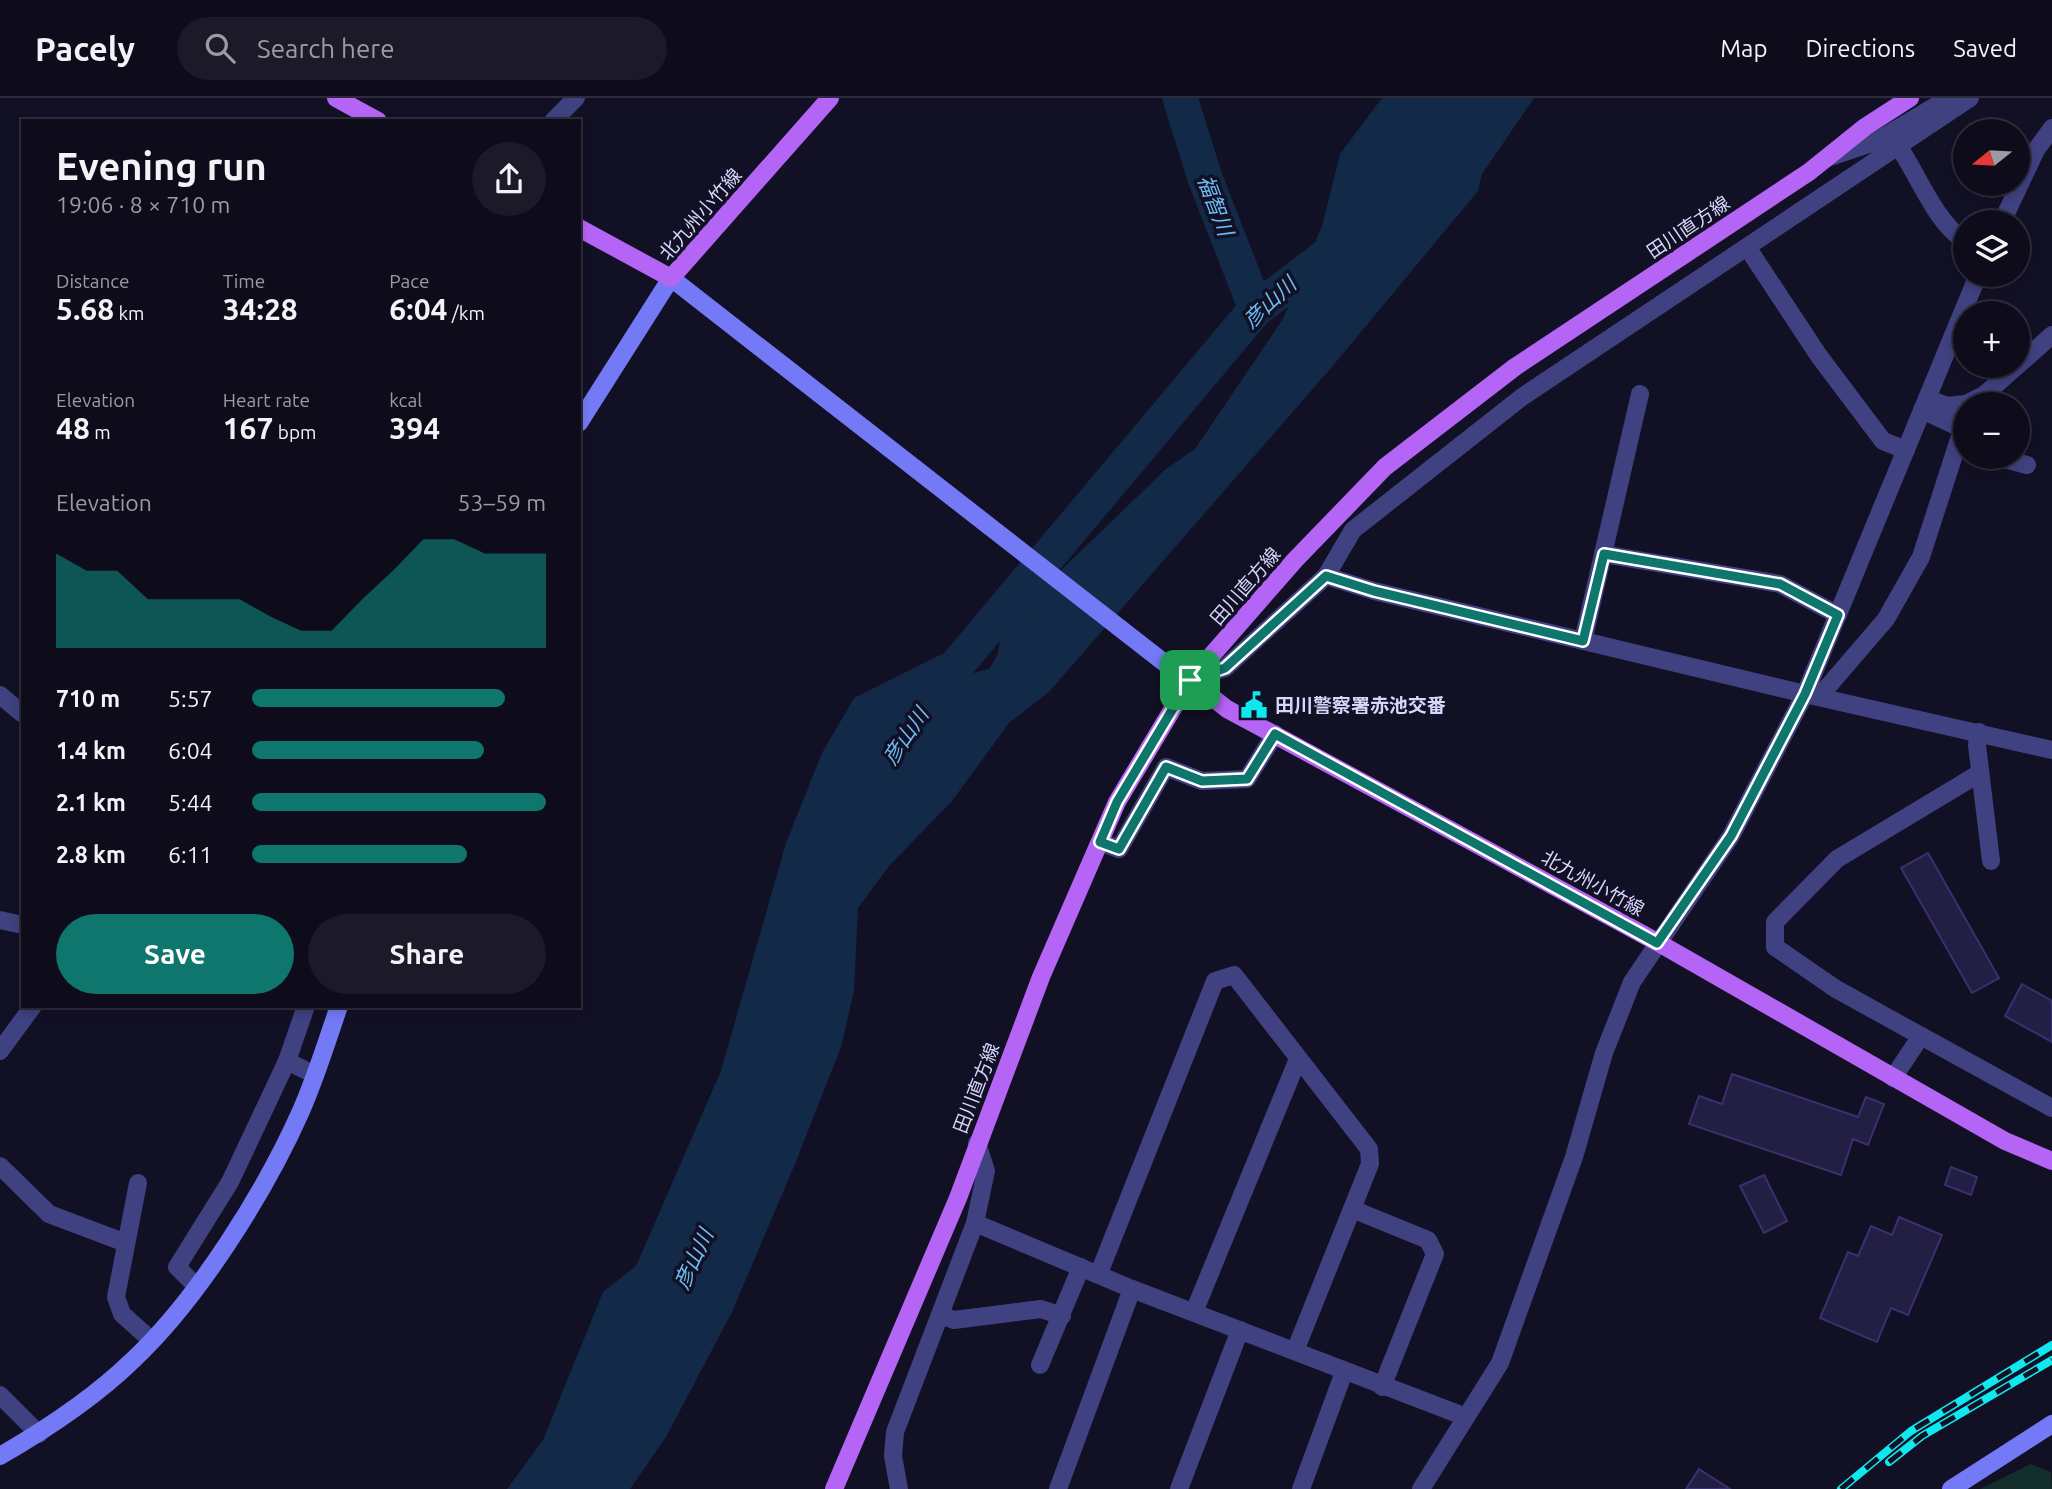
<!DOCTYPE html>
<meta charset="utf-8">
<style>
:root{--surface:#0e0c1b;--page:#1c1a28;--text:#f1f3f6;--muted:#9b9ba3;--line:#2e2c3a;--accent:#0f766e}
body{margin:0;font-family:Ubuntu,"Noto Sans JP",sans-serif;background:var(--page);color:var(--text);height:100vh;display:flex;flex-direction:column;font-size:26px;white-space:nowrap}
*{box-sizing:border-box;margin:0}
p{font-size:23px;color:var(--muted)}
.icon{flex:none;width:38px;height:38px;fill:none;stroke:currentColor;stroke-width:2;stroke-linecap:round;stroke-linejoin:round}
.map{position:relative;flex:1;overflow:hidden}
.sheet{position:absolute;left:21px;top:21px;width:560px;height:889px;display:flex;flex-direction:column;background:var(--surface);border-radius:0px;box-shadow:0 4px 10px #0003,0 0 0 2px var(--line)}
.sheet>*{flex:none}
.needle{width:46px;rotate:252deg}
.fabs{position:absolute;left:1953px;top:21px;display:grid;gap:14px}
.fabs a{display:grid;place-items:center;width:77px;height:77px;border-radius:50%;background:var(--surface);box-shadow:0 4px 10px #0003,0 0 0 2px var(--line);font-size:35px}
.pin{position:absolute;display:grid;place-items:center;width:60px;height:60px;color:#fff;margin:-30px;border-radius:14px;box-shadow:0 4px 10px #0006}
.round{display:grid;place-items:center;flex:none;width:74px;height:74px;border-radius:37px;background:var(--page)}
.summary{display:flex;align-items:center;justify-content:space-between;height:119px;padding:0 35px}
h1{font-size:38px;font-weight:600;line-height:52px}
.figures{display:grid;grid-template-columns:repeat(3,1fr);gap:10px;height:119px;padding:7px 35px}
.figures div{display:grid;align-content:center}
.figures b{font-size:30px;font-weight:600}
.figures small{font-size:19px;font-weight:400}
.figures p{font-size:19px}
.chart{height:196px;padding:14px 35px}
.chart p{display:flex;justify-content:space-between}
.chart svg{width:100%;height:126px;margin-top:7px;fill:var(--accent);opacity:.7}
.button{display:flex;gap:14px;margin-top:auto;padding:14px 35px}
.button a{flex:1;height:80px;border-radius:42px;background:var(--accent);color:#fff;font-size:28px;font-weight:600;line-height:80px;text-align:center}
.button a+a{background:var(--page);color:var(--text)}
ul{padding:0 35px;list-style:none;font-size:23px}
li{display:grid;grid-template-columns:112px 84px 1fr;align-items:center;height:52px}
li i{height:18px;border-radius:9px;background:var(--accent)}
header{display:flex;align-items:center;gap:42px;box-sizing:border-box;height:98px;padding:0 35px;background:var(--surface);border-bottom:2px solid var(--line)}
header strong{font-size:33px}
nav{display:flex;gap:38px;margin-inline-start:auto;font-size:24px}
.search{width:490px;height:63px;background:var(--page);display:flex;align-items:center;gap:18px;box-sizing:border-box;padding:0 24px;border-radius:38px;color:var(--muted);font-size:26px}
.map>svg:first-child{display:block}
.green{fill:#142e2b}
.water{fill:#122a47}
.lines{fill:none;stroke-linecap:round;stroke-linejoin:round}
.river{stroke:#122a47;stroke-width:35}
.building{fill:#231e44;stroke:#39316e;stroke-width:2}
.street{stroke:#3f4180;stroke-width:18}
.secondary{stroke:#747af6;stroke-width:18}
.primary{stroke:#b565f5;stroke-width:18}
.rail-casing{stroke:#10e8ef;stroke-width:8}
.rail{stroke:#121024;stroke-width:5;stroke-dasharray:16;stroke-linecap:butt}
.route-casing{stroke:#fff;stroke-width:14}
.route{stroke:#0f766e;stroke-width:9}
.labels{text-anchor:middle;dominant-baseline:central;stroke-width:7;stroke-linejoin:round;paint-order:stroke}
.street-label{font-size:19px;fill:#d8d6fc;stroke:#121024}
.poi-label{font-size:19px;font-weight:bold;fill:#d8d6fc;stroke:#121024;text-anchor:start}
.water-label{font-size:21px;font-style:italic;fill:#6cbff5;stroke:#121024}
</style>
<header>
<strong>Pacely</strong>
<div class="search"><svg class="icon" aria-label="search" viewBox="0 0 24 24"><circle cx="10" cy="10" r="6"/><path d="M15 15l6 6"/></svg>Search here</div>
<nav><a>Map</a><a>Directions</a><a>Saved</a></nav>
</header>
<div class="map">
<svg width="2052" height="1391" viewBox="0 0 2052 1391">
<rect width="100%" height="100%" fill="#121024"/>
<path class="green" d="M2031 1366 2051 1374 2052 1391H1980Z"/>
<path class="water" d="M1382 0H1534L1482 76 1478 93 1331 270 1049 594 1009 625 952 703 889 768 858 810 854 893 841 949 795 1066 732 1214 666 1339 630 1391H507L543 1342 603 1194 636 1168 721 973 786 745 822 655 854 600 942 556 966 577 989 571 998 556 1001 530 1166 371 1195 351 1283 221 1322 128 1340 56Z"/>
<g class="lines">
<g class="river">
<path d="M1180 0 1205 80 1256 211"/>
<path d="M925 605 1255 212 1342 146"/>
</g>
</g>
<g class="building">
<path d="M1928 755 1999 880 1972 895 1901 770Z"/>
<path d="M2022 886 2052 903V944L2005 918Z"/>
<path d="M1732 976 1858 1019 1866 999 1884 1006 1868 1047 1853 1041 1841 1077 1689 1026 1699 998 1722 1006Z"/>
<path d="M1951 1069 1977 1079 1971 1097 1945 1087Z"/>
<path d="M1764 1077 1787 1123 1764 1135 1740 1088Z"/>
<path d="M1899 1119 1942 1137 1908 1217 1891 1210 1877 1244 1820 1220 1848 1154 1858 1158 1871 1128 1892 1137Z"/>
<path d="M1699 1371 1730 1391H1686Z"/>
</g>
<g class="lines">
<g class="street">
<path d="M553 23 576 0"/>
<path d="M1899 49C1919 79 1936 125 1965 143"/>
<path d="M1827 60 1875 44 1949 0"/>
<path d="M2002 124 2036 52 2052 30"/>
<path d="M1747 149 1819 258 1883 343 1906 352"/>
<path d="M2018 267 2052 237"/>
<path d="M1927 300 1947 308 1965 306"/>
<path d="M1966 306 1984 297 2017 268"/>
<path d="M1922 312 1965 332"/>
<path d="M1997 359 2027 367"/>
<path d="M1603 456 1780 486 1838 517"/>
<path d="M1326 478 1374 493 1805 596 2052 652"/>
<path d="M1583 543 1640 296"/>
<path d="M1190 582 1225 570 1326 478 1353 432 1522 299 1970 0"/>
<path d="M0 597 23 616"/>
<path d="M1819 599 1886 521 1921 459 1963 329"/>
<path d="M1979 634 1977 647 1991 763"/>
<path d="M1100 744 1119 751 1166 669 1202 683 1247 681 1275 636"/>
<path d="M0 822 23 827"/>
<path d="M306 908 287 963 315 977"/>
<path d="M1921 938 1836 891 1775 849V824L1837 761 1980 675"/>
<path d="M0 953 33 908"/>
<path d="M1893 980 1921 938 2052 1010"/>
<path d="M0 1068 49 1116 126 1145"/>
<path d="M138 1085 116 1199 122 1216 151 1242"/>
<path d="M1352 1111 1428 1142 1435 1156 1382 1289"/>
<path d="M975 1125 1132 1191 1466 1319"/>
<path d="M1099 1175 1215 883 1234 877 1369 1051 1370 1066 1295 1253"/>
<path d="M195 1187 177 1169 230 1084 287 963"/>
<path d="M1194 1214 1298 961"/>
<path d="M940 1217 954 1222 1041 1211 1062 1218"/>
<path d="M1040 1267 1081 1169"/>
<path d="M0 1297 39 1336"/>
<path d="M899 1391 893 1358 895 1334 975 1125 986 1073 977 1045"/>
<path d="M1058 1391 1132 1191"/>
<path d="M1179 1391 1240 1232"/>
<path d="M1301 1391 1344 1274"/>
<path d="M1421 1391 1500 1265 1574 1059 1604 955 1632 884 1731 738 1805 596 1978 177"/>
</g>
<g class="secondary">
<path d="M579 325 671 180 1171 570 1190 582"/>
<path d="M0 1358C45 1332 96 1298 133 1262 198 1201 265 1094 301 1013 316 979 327 943 339 908"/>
<path d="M1951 1391 2052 1326"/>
</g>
<g class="primary">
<path d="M336 0 378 23"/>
<path d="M579 130 671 180 830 0"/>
<path d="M1190 582 1227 611 1657 844 2005 1043 2052 1063"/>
<path d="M834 1391 958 1100 1041 879 1117 704 1190 582 1295 462 1385 369 1515 269 1809 74 1865 29 1910 0"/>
</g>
<defs>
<g id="rail">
<path d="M1889 1364 1922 1338 2052 1262"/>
<path d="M1841 1391 1911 1333 2052 1247"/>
</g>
</defs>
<use href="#rail" class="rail-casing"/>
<use href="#rail" class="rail"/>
</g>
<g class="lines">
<defs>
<path id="route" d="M1604 456 1780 486 1838 517 1805 596 1731 738 1657 845 1275 636 1247 681 1202 683 1166 669 1119 751 1100 744 1117 704 1190 582 1225 570 1326 478 1374 493 1583 543Z"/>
</defs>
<use href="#route" class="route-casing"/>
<use href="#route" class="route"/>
</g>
<defs>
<symbol id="civic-bare" viewBox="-9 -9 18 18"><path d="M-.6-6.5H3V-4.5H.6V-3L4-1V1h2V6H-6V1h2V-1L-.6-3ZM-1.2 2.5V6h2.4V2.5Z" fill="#10e8ef" stroke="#121024" stroke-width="2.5" paint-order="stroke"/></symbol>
</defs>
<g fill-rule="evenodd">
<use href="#civic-bare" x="1235" y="588" width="38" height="38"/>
</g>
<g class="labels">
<g class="street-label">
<text transform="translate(700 116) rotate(-49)">北九州小竹線</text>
<text transform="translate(1688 129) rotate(-34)">田川直方線</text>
<text transform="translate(1245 488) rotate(-49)">田川直方線</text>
<text transform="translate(1593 785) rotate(29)">北九州小竹線</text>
<text transform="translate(976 990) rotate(-69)">田川直方線</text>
</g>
<g class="poi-label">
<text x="1275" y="607">田川警察署赤池交番</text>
</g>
<g class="water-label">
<text transform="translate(1216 107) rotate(69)">福智川</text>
<text transform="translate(1269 204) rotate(-43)">彦山川</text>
<text transform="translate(905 638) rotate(-56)">彦山川</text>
<text transform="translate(693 1161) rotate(-65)">彦山川</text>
</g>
</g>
</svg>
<div class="fabs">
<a><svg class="needle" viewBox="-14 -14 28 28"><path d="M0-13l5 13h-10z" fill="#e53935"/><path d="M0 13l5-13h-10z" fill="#9b9ba3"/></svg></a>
<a><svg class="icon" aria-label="layers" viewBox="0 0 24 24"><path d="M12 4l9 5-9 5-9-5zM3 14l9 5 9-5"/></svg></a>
<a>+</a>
<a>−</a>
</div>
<div class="pin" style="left:1190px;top:582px;background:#1e9e55"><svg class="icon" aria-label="arrive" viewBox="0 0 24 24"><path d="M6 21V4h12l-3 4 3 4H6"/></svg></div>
<section class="sheet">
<div class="summary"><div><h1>Evening run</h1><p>19:06 · 8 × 710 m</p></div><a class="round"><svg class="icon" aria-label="share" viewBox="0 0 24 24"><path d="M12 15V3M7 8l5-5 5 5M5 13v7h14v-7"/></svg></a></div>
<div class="figures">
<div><p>Distance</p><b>5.68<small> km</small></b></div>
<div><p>Time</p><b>34:28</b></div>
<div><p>Pace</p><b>6:04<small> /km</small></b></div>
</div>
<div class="figures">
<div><p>Elevation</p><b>48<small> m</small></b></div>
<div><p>Heart rate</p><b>167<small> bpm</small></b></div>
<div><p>kcal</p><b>394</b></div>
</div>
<div class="chart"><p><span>Elevation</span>53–59 m</p>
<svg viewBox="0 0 160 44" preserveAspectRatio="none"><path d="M0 44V11L10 17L20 17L30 27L40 27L50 27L60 27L70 33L80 38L90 38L100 27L110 17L120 6L130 6L140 11L150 11L160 11V44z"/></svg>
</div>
<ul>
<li><b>710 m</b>5:57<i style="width:86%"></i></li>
<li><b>1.4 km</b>6:04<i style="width:79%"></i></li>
<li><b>2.1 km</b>5:44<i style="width:100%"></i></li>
<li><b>2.8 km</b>6:11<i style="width:73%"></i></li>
</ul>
<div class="button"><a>Save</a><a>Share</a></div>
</section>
</div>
